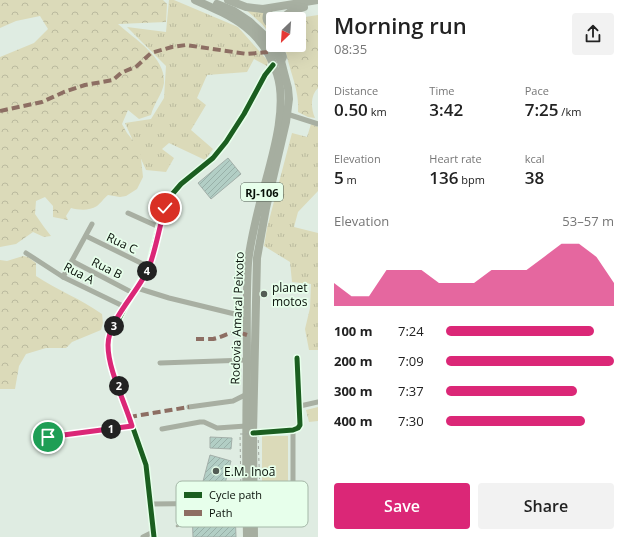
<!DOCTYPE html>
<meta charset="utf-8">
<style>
:root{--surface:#fff;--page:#f2f2f2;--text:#222;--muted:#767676;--accent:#db2777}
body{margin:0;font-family:"Open Sans",sans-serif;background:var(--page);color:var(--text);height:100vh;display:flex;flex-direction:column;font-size:15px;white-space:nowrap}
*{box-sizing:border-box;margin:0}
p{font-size:13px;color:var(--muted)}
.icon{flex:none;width:22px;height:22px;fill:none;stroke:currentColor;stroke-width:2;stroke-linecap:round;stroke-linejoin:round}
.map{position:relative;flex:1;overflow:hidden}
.sheet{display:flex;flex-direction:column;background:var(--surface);width:312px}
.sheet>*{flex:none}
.needle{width:26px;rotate:205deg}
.tools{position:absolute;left:266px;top:12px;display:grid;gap:8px}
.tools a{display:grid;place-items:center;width:40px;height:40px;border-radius:4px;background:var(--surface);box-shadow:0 4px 16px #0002;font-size:20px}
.pin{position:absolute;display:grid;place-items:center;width:34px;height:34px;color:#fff;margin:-17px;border:2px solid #fff;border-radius:50%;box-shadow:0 1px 4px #0007}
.km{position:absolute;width:20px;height:20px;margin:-10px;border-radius:50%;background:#222;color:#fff;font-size:11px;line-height:20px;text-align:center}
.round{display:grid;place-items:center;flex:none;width:42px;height:42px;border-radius:4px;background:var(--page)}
.summary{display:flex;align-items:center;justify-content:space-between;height:68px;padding:0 16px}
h1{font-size:22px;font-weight:600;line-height:30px}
.figures{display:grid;grid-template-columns:repeat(3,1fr);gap:6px;height:68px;padding:4px 16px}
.figures div{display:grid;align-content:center}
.figures b{font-size:17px;font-weight:600}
.figures small{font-size:11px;font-weight:400}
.figures p{font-size:11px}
.chart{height:112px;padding:8px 16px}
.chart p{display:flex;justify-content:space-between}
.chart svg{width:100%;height:72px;margin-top:4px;fill:var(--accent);opacity:.7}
.primary-button{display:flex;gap:8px;margin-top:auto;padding:8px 16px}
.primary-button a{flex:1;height:46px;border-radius:4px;background:var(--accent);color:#fff;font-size:16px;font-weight:600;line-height:46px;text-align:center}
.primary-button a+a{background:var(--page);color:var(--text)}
ul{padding:0 16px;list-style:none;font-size:13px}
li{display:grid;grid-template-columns:64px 48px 1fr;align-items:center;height:30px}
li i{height:10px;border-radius:5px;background:var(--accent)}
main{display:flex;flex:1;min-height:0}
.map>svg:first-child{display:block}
.grass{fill:url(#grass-tufts)}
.forest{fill:url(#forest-crowns)}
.pitch{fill:#dbdab9}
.building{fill:url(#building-hatch);stroke:#a3afa9}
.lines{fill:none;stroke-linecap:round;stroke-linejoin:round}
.path{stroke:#a2a9a0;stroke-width:1;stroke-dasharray:3 3;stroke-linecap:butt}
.service{stroke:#a8afa2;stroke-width:2.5}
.minor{stroke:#a8afa2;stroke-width:5}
.tertiary{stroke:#a8afa2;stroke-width:6}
.primary{stroke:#a8b0a2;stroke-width:8}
.trunk{stroke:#a6aea0;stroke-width:8}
.path-bridge{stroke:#a2a9a0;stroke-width:1;stroke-dasharray:3 3;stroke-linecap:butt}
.quiet{stroke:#8d6e63;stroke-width:4;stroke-dasharray:8 4;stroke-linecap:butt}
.cycleway-casing{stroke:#e7ffeb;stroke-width:8}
.cycleway{stroke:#1b5e20;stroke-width:5}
.route-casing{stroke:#fff;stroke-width:8}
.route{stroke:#db2777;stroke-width:5}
.poi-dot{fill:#535d55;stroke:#e7ffeb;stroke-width:1.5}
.labels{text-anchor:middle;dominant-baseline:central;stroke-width:3.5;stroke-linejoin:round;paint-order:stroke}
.shield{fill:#e7ffeb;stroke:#4b584d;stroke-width:1}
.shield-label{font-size:11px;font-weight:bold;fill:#081009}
.street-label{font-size:12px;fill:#081009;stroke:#e7ffeb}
.poi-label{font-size:12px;fill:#081009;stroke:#e7ffeb;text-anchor:start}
.key{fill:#e7ffeb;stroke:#a4b7a7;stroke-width:1}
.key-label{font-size:11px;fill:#081009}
</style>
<main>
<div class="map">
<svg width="318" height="537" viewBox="0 0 318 537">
<defs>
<pattern id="grass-tufts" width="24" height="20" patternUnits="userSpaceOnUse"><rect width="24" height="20" fill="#dbdab9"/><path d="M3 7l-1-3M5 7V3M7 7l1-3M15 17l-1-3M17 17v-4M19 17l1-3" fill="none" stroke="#baba9e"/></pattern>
<pattern id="forest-crowns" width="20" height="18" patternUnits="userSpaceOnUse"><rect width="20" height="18" fill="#dbdab9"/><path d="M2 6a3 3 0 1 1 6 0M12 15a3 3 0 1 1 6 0" fill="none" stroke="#baba9e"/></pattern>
<pattern id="building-hatch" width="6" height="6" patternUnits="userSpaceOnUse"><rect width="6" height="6" fill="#b2cec5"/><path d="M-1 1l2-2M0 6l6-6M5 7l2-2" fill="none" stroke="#98b0a8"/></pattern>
</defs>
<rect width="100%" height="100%" fill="#dfece2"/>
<g class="grass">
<path d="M169 0H174L238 27 268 61 267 66 254 59 247 72 207 75 197 98 206 105 191 130 213 149 205 160 169 143 162 149 174 158 166 172 146 170 125 123 151 119 164 98 166 66 127 27 166 32Z"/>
<path d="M245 9 265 11 273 28V38L262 24Z"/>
<path d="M311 124 318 127V191L298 212 294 227 318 233V350H309L305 329 310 308 311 284 292 282 290 262 264 246 267 228 292 133 307 137Z"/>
<path d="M318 407V421L309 422 306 410Z"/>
</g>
<g class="forest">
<path d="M0 0H163L167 4 166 22 118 24C134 39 166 57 164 83 162 95 154 103 151 115L139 119 128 110 122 124 127 133 140 149 143 177 137 189 126 196 120 197 108 195C104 198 100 204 97 206 89 211 79 210 71 208L66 216 68 220 53 217V206L45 197 36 201 35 214 44 227 51 236 44 237 33 232 16 244 0 247V57L34 43 48 29 40 16 16 21 0 28Z"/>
<path d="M318 15V88C310 95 311 109 315 118L308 117 298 112C300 89 288 69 285 46V45H299V36L302 34 304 29 301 22 305 17Z"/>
<path d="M23 256 28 257 36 263V276C57 290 81 299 102 314L103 323 101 330 72 342 66 348H46L26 354 19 366 15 389H0V260L7 261Z"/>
</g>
<rect class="pitch" x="262" y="436" width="26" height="54"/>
<g class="building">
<path d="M228 158 241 174 211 199 198 183Z"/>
<path d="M210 437 232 438 231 449 210 448Z"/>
<path d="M210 455 231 461 223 491 202 485Z"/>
<path d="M235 509 236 537H193L192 510Z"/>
</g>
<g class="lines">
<g class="path">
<path d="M260 493H265V495"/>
<path d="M260 495H265"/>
</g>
<g class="service">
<path d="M255 501 276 497"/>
<path d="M177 526 186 523 189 521V504"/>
</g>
<g class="minor">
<path d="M287 114 318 124"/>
<path d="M128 213 159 227"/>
<path d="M86 236 149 267"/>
<path d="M26 253 63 277 125 307"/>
<path d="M72 261 133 293"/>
<path d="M63 277 92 224"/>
<path d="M137 288 169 298 247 317"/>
<path d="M160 363 247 360"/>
<path d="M300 406 318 402"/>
<path d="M189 407 233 401 247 394"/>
<path d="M162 429 200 422H204L217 428 246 426"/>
<path d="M293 430V491"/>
<path d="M253 433 293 430 298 428 300 425 297 358"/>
<path d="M48 437 132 426"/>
<path d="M151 504 246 503"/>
<path d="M143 537 153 532"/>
</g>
<path class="tertiary" d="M154 537 146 465 112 368 109 355V338L125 307 149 267 159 227 168 199 181 184 213 158 226 142 244 114 265 75 273 65"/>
<g class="primary">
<path d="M228 0 246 7 263 9 318 0"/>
<path d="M269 9C266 16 264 22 273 25"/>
<path d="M283 19C287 12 296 9 304 7"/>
<path d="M279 45 283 57 281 61"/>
</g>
<g class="trunk">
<path d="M195 0C234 17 263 30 277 74 289 111 269 166 260 203 255 223 250 243 248 263 246 298 247 333 247 368 246 424 246 481 247 537"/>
<path d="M217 4 234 11 249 21 265 36 281 61 288 88 289 99 286 122 266 208 257 258 253 433 254 537"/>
</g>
<path class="path-bridge" d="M241 494 240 434H258L260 493"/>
<g class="quiet">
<path d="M0 111 42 102 64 92 85 85 113 80 121 73 137 66 151 53 172 47 186 45 247 54 268 52"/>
<path d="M196 339C202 339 208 339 213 339 228 336 229 329 247 335"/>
<path d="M129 417 189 407"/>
</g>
<defs>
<g id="cycleway">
<path d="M253 433 293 430 298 428 300 425 297 358"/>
<path d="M154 537 146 465 112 368 109 355V338L125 307 149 267 159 227 168 199 181 184 213 158 226 142 244 114 265 75 273 65"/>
</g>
</defs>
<use href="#cycleway" class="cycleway-casing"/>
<use href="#cycleway" class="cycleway"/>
</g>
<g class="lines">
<defs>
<path id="route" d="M48 437 132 426C125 402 108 370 108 345 108 320 140 290 149 267 156 249 159 228 165 208"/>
</defs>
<use href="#route" class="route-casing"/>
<use href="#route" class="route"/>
</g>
<g class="poi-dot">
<circle cx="264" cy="294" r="4"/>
<circle cx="216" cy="471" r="4"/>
</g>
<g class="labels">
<rect class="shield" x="241" y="183" width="42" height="18" rx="3"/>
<g class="shield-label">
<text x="262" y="192">RJ-106</text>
</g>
<g class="street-label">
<text transform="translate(122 243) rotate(26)">Rua C</text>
<text transform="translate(107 268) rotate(27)">Rua B</text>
<text transform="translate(79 273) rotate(28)">Rua A</text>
<text transform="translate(237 318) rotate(-88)">Rodovia Amaral Peixoto</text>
</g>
<g class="poi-label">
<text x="272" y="287">planet<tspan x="272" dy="14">motos</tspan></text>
<text x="224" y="471">E.M. Inoã</text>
</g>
</g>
<rect x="176" y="481" width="132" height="46" rx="6" class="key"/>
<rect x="184" y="492" width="18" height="6" fill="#1b5e20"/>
<rect x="184" y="510" width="18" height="6" fill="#8d6e63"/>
<g class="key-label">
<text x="209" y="499">Cycle path</text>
<text x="209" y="517">Path</text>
</g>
</svg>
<div class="tools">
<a><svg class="needle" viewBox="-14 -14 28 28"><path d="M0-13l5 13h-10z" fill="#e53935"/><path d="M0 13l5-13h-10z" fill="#767676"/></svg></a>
</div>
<div class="pin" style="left:48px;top:437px;background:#1e9e55"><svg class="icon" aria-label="arrive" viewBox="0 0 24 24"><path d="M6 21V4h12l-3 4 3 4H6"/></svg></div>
<div class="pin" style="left:165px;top:208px;background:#d93025"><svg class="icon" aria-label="check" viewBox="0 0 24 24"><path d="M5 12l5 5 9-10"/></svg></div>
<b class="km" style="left:111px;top:429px">1</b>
<b class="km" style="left:119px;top:386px">2</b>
<b class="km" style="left:114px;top:326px">3</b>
<b class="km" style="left:147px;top:271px">4</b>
</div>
<section class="sheet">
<div class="summary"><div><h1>Morning run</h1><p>08:35</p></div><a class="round"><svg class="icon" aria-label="share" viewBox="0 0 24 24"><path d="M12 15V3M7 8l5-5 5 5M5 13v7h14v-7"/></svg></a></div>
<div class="figures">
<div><p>Distance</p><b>0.50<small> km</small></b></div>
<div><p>Time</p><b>3:42</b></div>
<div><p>Pace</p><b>7:25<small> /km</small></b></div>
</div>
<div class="figures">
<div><p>Elevation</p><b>5<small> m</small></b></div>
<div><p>Heart rate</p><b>136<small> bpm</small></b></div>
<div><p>kcal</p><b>38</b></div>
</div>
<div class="chart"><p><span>Elevation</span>53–57 m</p>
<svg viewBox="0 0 160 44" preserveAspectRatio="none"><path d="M0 44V30L10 38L20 38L30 22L40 22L50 22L60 30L70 30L80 30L90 22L100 22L110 22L120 14L130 6L140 6L150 14L160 30V44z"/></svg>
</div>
<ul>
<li><b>100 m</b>7:24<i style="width:88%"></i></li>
<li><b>200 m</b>7:09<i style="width:100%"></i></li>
<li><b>300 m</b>7:37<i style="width:78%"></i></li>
<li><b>400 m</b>7:30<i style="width:83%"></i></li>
</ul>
<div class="primary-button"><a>Save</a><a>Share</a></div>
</section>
</main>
